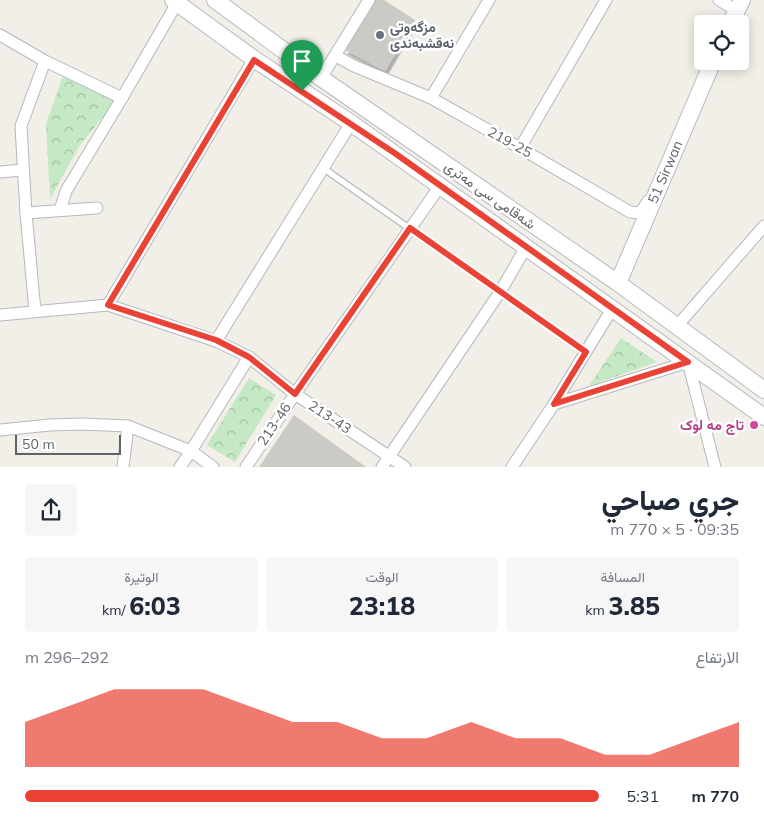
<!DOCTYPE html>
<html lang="ar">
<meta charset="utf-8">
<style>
:root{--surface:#fff;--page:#f6f6f7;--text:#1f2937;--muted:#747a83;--accent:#ea4335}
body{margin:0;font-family:Mulish,Vazirmatn,sans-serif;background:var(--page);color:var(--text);direction:rtl;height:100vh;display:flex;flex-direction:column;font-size:19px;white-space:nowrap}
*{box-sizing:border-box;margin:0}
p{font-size:16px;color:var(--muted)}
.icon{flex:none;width:28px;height:28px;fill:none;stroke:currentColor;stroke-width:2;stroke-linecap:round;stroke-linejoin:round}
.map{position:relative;height:467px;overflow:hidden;direction:ltr}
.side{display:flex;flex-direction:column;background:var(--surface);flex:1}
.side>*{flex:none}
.controls{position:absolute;left:694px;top:15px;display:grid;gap:10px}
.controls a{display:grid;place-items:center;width:55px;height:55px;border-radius:5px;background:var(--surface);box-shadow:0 2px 12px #0003;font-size:25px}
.scale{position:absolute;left:15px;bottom:12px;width:106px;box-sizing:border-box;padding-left:5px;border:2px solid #5f6368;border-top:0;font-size:14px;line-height:18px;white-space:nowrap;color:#5f6368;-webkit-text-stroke:4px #fff;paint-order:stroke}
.pin{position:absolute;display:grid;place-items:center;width:42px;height:42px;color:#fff;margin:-51px -21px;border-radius:50% 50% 50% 0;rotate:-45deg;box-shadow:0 0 5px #0007}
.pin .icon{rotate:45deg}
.round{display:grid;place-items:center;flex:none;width:52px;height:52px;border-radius:5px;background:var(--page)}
.overview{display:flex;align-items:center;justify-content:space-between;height:85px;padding:0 25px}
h1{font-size:28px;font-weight:800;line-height:38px}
.stats{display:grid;grid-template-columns:repeat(3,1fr);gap:8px;height:85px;padding:5px 25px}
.stats div{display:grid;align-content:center;border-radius:5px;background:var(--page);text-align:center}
.stats b{font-size:25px;font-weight:800}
.stats small{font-size:14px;font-weight:400}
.stats p{font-size:14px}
.chart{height:140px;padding:10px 25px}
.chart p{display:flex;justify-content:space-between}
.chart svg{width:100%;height:90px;margin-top:5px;fill:var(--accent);opacity:.7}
ul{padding:0 25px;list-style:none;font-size:16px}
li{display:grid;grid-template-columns:80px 60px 1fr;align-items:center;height:38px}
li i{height:12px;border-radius:6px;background:var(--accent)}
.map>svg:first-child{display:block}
.forest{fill:url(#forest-crowns)}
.building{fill:#cccac5;filter:url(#shadow)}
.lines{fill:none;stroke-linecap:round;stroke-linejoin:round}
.lane-casing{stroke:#b5b8bc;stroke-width:8}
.street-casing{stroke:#b5b8bc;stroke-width:13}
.secondary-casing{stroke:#b6babf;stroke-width:18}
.lane{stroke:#fff;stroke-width:5.5}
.street{stroke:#fff;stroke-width:11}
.secondary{stroke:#fff;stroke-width:16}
.route-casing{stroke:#fff;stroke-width:10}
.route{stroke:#ea4335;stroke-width:6}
.worship-dot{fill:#6b7280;stroke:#fff;stroke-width:2}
.hotel-dot{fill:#d1479c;stroke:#fff;stroke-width:2}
.labels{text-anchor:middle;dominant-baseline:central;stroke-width:5;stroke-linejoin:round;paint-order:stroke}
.worship-label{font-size:14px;font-weight:bold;fill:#5b616d;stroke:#fff;text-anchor:start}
.street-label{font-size:14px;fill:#5f6368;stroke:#fff}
.hotel-label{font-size:14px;font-weight:bold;fill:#b23c85;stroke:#fff;text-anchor:end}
</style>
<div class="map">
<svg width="764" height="467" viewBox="0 0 764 467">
<defs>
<pattern id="forest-crowns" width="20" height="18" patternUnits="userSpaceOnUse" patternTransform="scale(1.25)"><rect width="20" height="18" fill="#c5e8c5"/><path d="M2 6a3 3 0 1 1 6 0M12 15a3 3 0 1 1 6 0" fill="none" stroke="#a3c0a4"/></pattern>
<filter id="shadow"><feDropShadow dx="2.5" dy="4.5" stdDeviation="0" flood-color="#0004"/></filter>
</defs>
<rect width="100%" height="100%" fill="#f1efe8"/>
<g class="forest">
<path d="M63 76 116 101 80 145 50 199 46 124Z"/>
<path d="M621 338 657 362 589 386Z"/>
<path d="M249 378 276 395 235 462 207 445Z"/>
</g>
<g class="building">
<path d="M373 0H384L415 20 385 71 345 50Z"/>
<path d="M294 415 366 467H259Z"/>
</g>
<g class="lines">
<defs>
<path id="lane" d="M323 168 586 352"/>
<g id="street">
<path d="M719 0 736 10"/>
<path d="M0 35 45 61 122 98"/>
<path d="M336 56 354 66 431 98 520 148 630 212 638 213 643 209 648 201"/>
<path d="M321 78 369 0"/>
<path d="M431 98 489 0"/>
<path d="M520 148 606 0"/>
<path d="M0 172 23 170"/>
<path d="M60 210 66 191 122 98 177 3"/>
<path d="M26 213 97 208"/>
<path d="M108 305 254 59"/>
<path d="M35 311 26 213 21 126 45 61"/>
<path d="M0 315 108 305 216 341 249 357 295 394 405 467"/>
<path d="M677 326 764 226"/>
<path d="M216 341 351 123"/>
<path d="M554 404 688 362 715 467"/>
<path d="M0 430 50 425 82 424 128 426 191 451 213 467"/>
<path d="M123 467 128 426"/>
<path d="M180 467 191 451 249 357"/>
<path d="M246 467 295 394 440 186"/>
<path d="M382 467 500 292 526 247"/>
<path d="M512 467 554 404 612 309"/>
</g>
<g id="secondary">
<path d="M173 0 254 59 351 123 440 186 764 417"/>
<path d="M215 0 321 78 618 283 764 390"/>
<path d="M730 24 742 0"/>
<path d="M618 283 713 61"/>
</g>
</defs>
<use href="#lane" class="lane-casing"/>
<use href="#street" class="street-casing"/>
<use href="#secondary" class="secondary-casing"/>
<use href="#lane" class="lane"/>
<use href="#street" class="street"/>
<use href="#secondary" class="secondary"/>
</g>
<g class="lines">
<defs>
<path id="route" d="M254 60 396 154 688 362 554 404 586 352 410 228 295 394 249 357 216 340 108 305Z"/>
</defs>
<use href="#route" class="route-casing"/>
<use href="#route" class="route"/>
</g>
<circle class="worship-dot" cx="380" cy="35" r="5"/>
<circle class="hotel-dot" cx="754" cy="425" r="5"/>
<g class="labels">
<g class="worship-label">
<text x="390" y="27">مزگەوتی<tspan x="390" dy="16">نەقشبەندی</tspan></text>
</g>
<g class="street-label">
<text transform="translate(510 142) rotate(29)">219-25</text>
<text transform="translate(665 172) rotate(-67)">51 Sirwan</text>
<text transform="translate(490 195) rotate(35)">شەقامی سی مەتری</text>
<text transform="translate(330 417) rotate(33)">213-43</text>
<text transform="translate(274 424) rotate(-56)">213-46</text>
</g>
<g class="hotel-label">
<text x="744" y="425">تاج مه لوک</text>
</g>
</g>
</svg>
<div class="controls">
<a><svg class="icon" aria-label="locate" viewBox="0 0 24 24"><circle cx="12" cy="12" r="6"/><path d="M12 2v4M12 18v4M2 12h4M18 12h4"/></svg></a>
</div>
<div class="scale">50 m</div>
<div class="pin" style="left:302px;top:91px;background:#1e9e55"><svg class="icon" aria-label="arrive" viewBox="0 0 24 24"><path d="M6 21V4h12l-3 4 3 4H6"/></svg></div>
</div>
<section class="side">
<div class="overview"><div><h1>جري صباحي</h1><p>09:35 · 5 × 770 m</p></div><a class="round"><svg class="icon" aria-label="share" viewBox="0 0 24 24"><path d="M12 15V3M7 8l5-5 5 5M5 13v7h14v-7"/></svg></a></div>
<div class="stats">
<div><p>المسافة</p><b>3.85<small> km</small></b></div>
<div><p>الوقت</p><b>23:18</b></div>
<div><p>الوتيرة</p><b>6:03<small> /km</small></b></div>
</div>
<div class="chart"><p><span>الارتفاع</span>292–296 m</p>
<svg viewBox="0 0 160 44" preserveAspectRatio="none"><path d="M0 44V22L10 14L20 6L30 6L40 6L50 14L60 22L70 22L80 30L90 30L100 22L110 30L120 30L130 38L140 38L150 30L160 22V44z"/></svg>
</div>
<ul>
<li><b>770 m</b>5:31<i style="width:100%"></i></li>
</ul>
</section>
